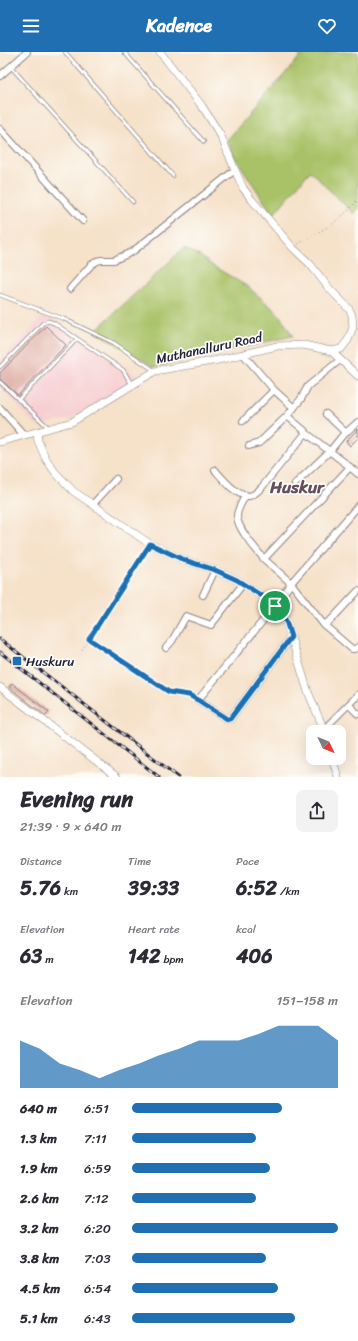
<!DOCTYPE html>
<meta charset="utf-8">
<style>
:root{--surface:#fff;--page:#f2f2f3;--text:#2b2b33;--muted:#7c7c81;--accent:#1f6fb2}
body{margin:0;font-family:Sriracha,sans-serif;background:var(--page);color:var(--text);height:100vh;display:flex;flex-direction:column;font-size:15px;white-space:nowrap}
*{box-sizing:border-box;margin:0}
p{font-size:13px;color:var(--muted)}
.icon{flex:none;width:22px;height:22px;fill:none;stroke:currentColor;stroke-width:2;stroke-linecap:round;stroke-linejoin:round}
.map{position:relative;height:725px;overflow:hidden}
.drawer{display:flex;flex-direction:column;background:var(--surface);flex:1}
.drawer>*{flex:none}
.needle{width:26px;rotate:133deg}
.buttons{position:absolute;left:306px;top:673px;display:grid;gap:8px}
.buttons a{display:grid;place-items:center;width:40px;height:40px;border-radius:8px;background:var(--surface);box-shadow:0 4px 16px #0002;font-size:20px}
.pin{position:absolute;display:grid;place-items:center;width:34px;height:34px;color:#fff;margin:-17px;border:2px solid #fff;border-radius:50%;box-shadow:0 1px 4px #0007}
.round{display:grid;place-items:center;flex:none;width:42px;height:42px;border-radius:8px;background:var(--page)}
.overview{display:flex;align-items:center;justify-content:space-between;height:68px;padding:0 20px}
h1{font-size:22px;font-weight:800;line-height:30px}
.stats{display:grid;grid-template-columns:repeat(3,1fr);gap:6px;height:68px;padding:4px 20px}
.stats div{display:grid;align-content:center}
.stats b{font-size:20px;font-weight:800}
.stats small{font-size:11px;font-weight:400}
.stats p{font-size:11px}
.chart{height:112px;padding:8px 20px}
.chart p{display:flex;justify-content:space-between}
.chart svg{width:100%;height:72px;margin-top:4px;fill:var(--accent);opacity:.7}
ul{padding:0 20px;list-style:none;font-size:13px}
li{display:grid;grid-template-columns:64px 48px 1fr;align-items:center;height:30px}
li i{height:10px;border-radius:5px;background:var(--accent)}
header{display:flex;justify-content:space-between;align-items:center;height:52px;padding:0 20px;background:var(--accent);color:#fff;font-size:18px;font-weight:800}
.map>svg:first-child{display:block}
.built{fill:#f7cfd2}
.green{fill:#a9c268;stroke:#667252}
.building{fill:#dca69c}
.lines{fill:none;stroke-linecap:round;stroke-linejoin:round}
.service-casing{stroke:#8c8282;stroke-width:4.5}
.minor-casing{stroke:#8c8282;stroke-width:8}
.tertiary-casing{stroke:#8c8282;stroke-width:8}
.path{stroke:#8c8282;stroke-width:1;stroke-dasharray:1 3;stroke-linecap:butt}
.service{stroke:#fff;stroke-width:3}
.minor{stroke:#fff;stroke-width:6}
.tertiary{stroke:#fff;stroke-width:7}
.rail-casing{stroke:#22223b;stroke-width:3}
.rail{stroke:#fdfcf7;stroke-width:1.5;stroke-dasharray:4.5;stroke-linecap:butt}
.route-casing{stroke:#fff;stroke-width:8}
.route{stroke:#1f6fb2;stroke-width:5}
.poi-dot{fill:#1f6fb2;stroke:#fdfcf7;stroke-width:1.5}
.labels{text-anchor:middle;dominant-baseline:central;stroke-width:3.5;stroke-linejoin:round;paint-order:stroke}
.street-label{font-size:13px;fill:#22223b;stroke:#fdfcf7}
.poi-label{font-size:13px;fill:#22223b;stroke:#fdfcf7;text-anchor:start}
.district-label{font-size:17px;font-weight:bold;fill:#63505d;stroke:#fdfcf7}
</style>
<header><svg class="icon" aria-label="menu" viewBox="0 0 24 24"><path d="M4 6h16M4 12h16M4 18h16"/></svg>Kadence<svg class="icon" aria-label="heart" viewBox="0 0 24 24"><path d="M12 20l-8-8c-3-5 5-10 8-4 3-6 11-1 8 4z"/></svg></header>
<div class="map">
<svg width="358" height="725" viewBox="0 0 358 725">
<rect width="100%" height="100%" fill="#fdfcf7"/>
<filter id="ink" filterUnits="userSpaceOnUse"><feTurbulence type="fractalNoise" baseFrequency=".025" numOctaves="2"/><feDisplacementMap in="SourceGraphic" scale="8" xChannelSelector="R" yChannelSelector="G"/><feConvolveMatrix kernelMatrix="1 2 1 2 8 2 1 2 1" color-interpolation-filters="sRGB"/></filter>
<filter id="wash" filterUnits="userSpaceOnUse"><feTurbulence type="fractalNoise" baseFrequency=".012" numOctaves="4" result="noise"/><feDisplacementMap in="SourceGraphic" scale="16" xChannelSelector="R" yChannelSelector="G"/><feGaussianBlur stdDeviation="0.9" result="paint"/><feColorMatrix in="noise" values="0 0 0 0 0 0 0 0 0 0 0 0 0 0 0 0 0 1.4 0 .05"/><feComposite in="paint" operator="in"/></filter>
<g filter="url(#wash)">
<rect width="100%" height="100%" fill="#f6e1c9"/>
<path class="built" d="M45 262 140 325 71 367 36 374 0 335V310Z"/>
<g class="green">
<path d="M304 0H358V157L354 162 310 119 273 163 235 105 227 88Z"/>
<path d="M184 196 200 204 213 214 248 235 278 261 293 284 154 315 95 279Z"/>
</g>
<g id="blocks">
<g class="building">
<path d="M46 274 66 293 18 343 0 327V321Z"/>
<path d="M358 377V386L350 394 346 389Z"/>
<path d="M12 631 49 660 46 664 9 635Z"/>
</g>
</g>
</g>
<g filter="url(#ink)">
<use href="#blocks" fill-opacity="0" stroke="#8c8282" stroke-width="1"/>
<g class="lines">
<defs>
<g id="service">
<path d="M65 0 173 124"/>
<path d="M124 0 204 90"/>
<path d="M11 15 133 150"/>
<path d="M0 243 64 267 114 291 155 319"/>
<path d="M0 315 43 271 48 269 54 271 123 318 132 333"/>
<path d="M0 330 49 376"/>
<path d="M18 348 77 287"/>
</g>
<g id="minor">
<path d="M0 24 27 0"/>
<path d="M0 77 83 169"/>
<path d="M70 237 91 213 97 209 101 208H114L132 200 235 118"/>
<path d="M243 302 274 338 294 356"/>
<path d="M0 356 24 383"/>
<path d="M326 362 346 381"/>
<path d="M243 369 274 338"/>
<path d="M306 381 345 411 358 422"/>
<path d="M249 394 259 391 287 364 301 347 308 334 340 308"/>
<path d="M350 415 264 507 291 531 324 573 332 567 358 539"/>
<path d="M215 418C222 426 237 445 249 444 255 443 258 439 262 435L305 382V379L287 364"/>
<path d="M295 432 330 399 342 384 358 370"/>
<path d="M246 443C242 450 237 457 237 464 237 477 256 497 264 507"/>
<path d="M93 452 116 427"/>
<path d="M203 543 215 518"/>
<path d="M324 573 352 597H355L358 595"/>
<path d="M291 585 230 667H227L198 648 275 554 291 531 358 454"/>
<path d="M166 596 172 589 186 564 211 573 243 532"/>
<path d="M349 653 358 662"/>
<path d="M324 677 358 643"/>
</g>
<g id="tertiary">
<path d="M160 0 202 54 221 84 235 118 243 136 252 148 293 196 310 212 328 235 349 257 352 263 353 275 348 288 341 297 331 299"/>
<path d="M37 380 38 389 46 407 55 420 73 439 150 492 184 508 215 518 237 528 262 544 275 554 286 569 308 640 325 680"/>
<path d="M0 390 72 370 155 319 218 308 277 294 304 293 331 299 358 324"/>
<path d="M0 635 117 725"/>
<path d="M332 706 338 725"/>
</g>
</defs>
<use href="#service" class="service-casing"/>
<use href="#minor" class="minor-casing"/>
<use href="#tertiary" class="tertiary-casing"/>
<g class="path">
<path d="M298 192 331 173 348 159 358 147"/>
<path d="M89 587 169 640 192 645"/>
<path d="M82 598 146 497"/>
</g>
<use href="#service" class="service"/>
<use href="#minor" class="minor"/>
<use href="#tertiary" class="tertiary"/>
<defs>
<g id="rail">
<path d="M0 587 178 725"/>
<path d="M0 600 159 725"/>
</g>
</defs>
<use href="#rail" class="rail-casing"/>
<use href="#rail" class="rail"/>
</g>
</g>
<g class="lines" filter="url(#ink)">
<defs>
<path id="route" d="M150 492 184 508 215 518 237 528 262 544 275 554 286 569 291 585 230 667H227L198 648 189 643 169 640 89 587Z"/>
</defs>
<use href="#route" class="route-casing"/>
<use href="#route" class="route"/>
</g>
<rect class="poi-dot" x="12" y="604" width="10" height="10" rx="2"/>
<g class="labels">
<g class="street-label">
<text transform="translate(209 296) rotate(-12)">Muthanalluru Road</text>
</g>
<g class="poi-label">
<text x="26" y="609">Huskuru</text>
</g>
<g class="district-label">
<text x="297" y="435">Huskur</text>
</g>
</g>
</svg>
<div class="buttons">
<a><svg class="needle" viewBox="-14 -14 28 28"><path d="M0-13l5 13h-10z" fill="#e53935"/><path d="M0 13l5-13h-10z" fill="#7c7c81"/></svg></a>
</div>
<div class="pin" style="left:275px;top:554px;background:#1e9e55"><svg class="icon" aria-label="arrive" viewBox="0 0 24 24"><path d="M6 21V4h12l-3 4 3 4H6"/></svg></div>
</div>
<section class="drawer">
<div class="overview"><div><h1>Evening run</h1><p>21:39 · 9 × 640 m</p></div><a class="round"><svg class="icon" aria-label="share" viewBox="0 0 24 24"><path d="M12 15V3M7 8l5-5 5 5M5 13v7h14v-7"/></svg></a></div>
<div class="stats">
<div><p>Distance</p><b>5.76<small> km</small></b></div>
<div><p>Time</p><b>39:33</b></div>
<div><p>Pace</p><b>6:52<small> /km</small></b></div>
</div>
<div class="stats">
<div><p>Elevation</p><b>63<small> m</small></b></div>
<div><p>Heart rate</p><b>142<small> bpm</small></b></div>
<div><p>kcal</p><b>406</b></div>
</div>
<div class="chart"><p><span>Elevation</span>151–158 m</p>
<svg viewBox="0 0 160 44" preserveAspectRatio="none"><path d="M0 44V15L10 20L20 29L30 33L40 38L50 33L60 29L70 24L80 20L90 15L100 15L110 15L120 11L130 6L140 6L150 6L160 15V44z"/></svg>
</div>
<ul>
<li><b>640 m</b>6:51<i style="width:73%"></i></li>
<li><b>1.3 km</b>7:11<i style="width:60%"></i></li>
<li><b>1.9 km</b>6:59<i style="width:67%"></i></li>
<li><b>2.6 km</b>7:12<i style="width:60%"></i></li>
<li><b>3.2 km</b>6:20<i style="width:100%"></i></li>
<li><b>3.8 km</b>7:03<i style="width:65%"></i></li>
<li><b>4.5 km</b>6:54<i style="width:71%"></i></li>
<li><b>5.1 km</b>6:43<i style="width:79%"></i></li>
</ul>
</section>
